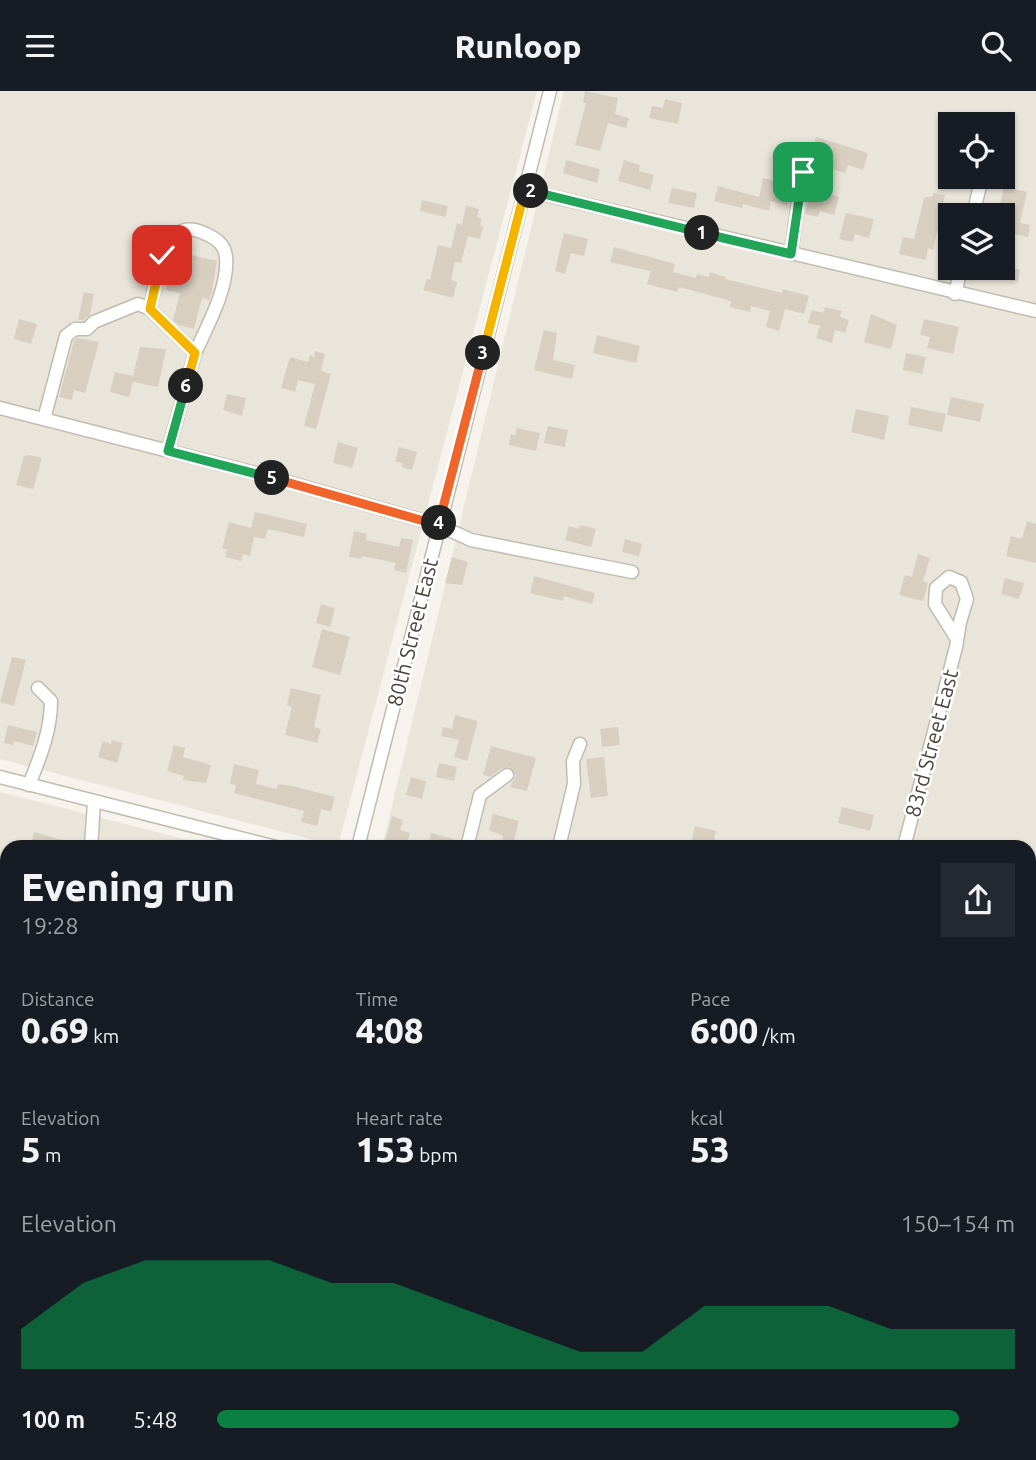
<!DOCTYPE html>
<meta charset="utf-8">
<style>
:root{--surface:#171b24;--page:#242831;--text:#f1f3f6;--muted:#9ea1a6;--accent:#0b8043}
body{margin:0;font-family:Ubuntu,sans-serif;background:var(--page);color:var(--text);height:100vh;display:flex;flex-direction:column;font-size:26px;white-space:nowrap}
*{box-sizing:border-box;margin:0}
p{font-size:23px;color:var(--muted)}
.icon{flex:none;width:38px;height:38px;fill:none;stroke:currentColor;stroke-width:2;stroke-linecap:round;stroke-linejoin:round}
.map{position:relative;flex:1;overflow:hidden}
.drawer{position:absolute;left:0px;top:749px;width:1036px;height:621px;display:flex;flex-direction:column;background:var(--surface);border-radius:21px 21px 0 0;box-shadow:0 2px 5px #0004}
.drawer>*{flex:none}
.fabs{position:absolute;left:938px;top:21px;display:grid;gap:14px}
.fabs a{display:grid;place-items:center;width:77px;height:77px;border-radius:0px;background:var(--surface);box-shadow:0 2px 5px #0004;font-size:35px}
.pin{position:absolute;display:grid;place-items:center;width:60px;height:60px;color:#fff;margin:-30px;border-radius:14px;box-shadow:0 4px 10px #0006}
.km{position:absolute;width:35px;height:35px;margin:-18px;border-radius:50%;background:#222;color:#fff;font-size:19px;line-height:35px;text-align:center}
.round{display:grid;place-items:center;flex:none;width:74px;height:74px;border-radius:0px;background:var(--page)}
.headline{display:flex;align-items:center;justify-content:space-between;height:119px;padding:0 21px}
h1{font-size:38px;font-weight:800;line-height:52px}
.figures{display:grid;grid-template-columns:repeat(3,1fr);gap:10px;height:119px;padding:7px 21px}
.figures div{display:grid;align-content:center}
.figures b{font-size:35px;font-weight:800}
.figures small{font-size:19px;font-weight:400}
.figures p{font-size:19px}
.chart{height:196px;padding:14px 21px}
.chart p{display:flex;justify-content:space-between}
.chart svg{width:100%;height:126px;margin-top:7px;fill:var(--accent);opacity:.7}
ul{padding:0 21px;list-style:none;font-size:23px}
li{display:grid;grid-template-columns:112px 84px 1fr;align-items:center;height:52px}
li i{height:18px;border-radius:9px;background:var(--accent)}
header{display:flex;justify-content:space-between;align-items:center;height:91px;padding:0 21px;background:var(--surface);font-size:32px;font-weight:800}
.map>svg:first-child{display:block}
.residential{fill:#eae5da;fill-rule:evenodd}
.green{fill:#d2eab5}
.building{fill:#d8cfc1}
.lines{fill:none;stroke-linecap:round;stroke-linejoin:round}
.minor-casing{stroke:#c2bbae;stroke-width:15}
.minor{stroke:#fff;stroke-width:12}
.rail{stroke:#9a9a9a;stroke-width:3.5;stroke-dasharray:9 9;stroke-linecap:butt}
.split-1-casing{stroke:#fff;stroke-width:14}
.split-2-casing{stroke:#fff;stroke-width:14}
.split-3-casing{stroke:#fff;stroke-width:14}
.split-4-casing{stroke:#fff;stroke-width:14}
.split-5-casing{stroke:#fff;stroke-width:14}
.split-6-casing{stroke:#fff;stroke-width:14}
.split-7-casing{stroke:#fff;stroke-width:14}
.split-1{stroke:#22a559;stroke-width:9}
.split-2{stroke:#22a559;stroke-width:9}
.split-3{stroke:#f5b400;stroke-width:9}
.split-4{stroke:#f0652b;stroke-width:9}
.split-5{stroke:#f0652b;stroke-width:9}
.split-6{stroke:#22a559;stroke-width:9}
.split-7{stroke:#f5b400;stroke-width:9}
.labels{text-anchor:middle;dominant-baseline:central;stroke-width:5;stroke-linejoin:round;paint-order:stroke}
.street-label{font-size:21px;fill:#4b4439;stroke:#fff}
</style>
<header><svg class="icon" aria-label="menu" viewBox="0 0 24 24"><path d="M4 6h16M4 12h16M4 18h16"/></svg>Runloop<svg class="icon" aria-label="search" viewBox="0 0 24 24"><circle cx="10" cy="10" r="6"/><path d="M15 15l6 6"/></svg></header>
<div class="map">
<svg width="1036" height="1369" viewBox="0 0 1036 1369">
<rect width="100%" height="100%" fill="#f6f3ec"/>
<g class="residential">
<path d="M0 0H537L338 755 0 668Z"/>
<path d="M564 0H1036V926L1029 924V756H382ZM950 33H1003V86H950ZM950 124H1003V177H950Z"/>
<path d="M0 701 200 752 199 756H7V1015L0 1013Z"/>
<path d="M1029 959 1036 961V1285H1029Z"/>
<path d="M568 1363H740L739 1369H567Z"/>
</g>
<path class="green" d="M0 1084 7 1085V1363H219L218 1369H0Z"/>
<g class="building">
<path d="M585 0 618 7 615 23 629 27 626 37 608 32 600 60 575 54 586 12H583Z"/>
<path d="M665 8 682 12 678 33 649 27 652 15 663 17Z"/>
<path d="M816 46 868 62 863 79 848 74 845 82 822 75 825 65 812 61Z"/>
<path d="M566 69 600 78 597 92 563 82Z"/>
<path d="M624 69 640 74 639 80 654 84 650 99 618 90Z"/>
<path d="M763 87 792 94 787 114 771 110 769 120 743 113 742 117 714 110 718 95 759 106Z"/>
<path d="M1004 95 1027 101 1020 132 1030 134 1028 146 1014 143 1007 172H1003V119L999 118Z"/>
<path d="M672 97 697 102 694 117 668 112Z"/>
<path d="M811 99 839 106 834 124 820 120 818 126 805 123Z"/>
<path d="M933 102 945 104 933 159 928 157 926 169 899 163 903 146 914 148 924 107 933 105Z"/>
<path d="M422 109 448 115 445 126 420 120Z"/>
<path d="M466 115 479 118 477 126 482 128 480 135 483 136 480 148 468 145 461 172 455 171 451 189 457 191 453 207 423 199 427 188 430 189 438 154 451 157 457 132 462 134Z"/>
<path d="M846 122 874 128 869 147 855 143 853 151 839 148Z"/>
<path d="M564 142 588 148 584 165 571 162 565 183 555 180Z"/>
<path d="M614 156 675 173 673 181 696 187 697 183 709 186 710 181 726 186 725 188 782 202 783 198 809 205 804 223 785 218 779 240 766 236 770 220 751 215 750 221 730 216 731 210 679 196 677 201 647 193 651 180 610 171Z"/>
<path d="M175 160 217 170 212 200 209 209 202 207 194 238 179 234 173 229 180 202 166 199Z"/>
<path d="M1003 175 1020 179 1018 191 974 180V177H1003Z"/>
<path d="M84 201 94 203 90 224 83 229H78Z"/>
<path d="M825 216 842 220 840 226 849 229 845 242 835 239 832 252 816 247 820 235 808 232 812 219 823 222Z"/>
<path d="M871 223 897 234 891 258 864 251Z"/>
<path d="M19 228 37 233 31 253 14 248Z"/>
<path d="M924 228 959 236 953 263 927 257 930 246 920 244Z"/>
<path d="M544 239 557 242 553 269 575 274 572 288 534 279Z"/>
<path d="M597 244 640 255 636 272 593 262Z"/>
<path d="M78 247 99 251 85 302 74 299 72 309 59 306 74 250Z"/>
<path d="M140 256 166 258 158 296 133 291 129 306 110 301 115 281 133 285Z"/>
<path d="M315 260 325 263 321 280 331 283 316 338 304 335 315 293 298 289 295 301 281 297 290 266 308 271 310 264 314 266Z"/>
<path d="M906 262 926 266 922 283 903 279Z"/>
<path d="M227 303 246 307 242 325 223 319Z"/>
<path d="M951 306 984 313 980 331 947 324Z"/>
<path d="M911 316 946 323 942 341 908 334Z"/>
<path d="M856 318 889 325 884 349 851 341Z"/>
<path d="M548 335 568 339 565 356 544 352Z"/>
<path d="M517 337 540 342 536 360 509 354 511 343 515 344Z"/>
<path d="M338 351 358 357 352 377 333 372Z"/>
<path d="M399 356 417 361 412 379 402 376V372L395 370Z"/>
<path d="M30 364 42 367 33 398 16 394 24 365Z"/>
<path d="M255 421 307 433 304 446 268 438 265 448 254 446 250 465 243 463 241 470 225 466 227 458 222 457 229 431 251 437Z"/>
<path d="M1027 430 1036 433V472L1006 465 1011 445 1022 448Z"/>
<path d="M580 434 596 438 591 456 565 449 569 435 579 438Z"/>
<path d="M354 440 367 443 366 449 399 456 401 447 413 449 406 482 394 479 396 472 362 465 361 468 349 466Z"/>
<path d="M625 448 642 453 639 465 622 461Z"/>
<path d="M918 463 930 467 923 490 928 492 923 510 899 504 905 484 912 486Z"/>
<path d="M452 466 468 471 462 494 445 492Z"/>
<path d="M534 485 595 502 592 513 564 505 563 510 530 502Z"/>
<path d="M1005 487 1024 492 1019 508 1001 503Z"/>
<path d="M321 513 335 517 330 536 316 532Z"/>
<path d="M322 538 350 546 340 584 312 576Z"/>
<path d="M12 566 26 569 14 615 0 611Z"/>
<path d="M291 597 321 604 314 636 321 638 317 652 285 644 292 616 287 614Z"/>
<path d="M455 624 478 630 467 670 454 666 459 649 441 645 443 636 452 638Z"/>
<path d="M8 634 37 641 33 655 14 650 13 654 4 652Z"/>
<path d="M618 636 620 654 602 656 600 638Z"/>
<path d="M112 649 123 652 117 672 98 666 103 650 111 653Z"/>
<path d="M174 654 185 657 183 666 211 674 206 692 183 689 184 685 167 680Z"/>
<path d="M491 655 536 667 527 700 510 696 516 684 510 676 502 677 490 686 483 684Z"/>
<path d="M604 666 608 705 591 707 586 668Z"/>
<path d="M439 672 457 676 454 690 436 686Z"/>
<path d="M234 673 259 679 256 693 277 698 278 693 292 695 335 706 331 721 321 718 317 735 301 731 304 720 234 702 236 694 230 693Z"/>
<path d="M411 686 426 690 422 708 406 704Z"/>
<path d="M842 716 874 724 870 740 838 732Z"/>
<path d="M493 723 519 730 513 753 502 750 503 745 489 739Z"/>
<path d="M392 725 403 729 400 739 410 742 406 756 384 754Z"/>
<path d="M695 735 716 740 714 748 733 753V756H703L691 753Z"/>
<path d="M34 741 76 753V756H30Z"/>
<path d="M431 742 453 748 451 756H428Z"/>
</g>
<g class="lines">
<defs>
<g id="minor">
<path d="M525 99 1036 220"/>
<path d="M973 124 982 86"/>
<path d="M791 163 801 91 803 81 807 79"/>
<path d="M955 203 961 177"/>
<path d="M150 218C157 190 161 120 206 143 217 148 225 154 226 166 229 196 207 236 195 262"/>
<path d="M0 317 263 384 438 434 471 449 632 481"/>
<path d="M44 328 66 245 75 238H87L94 231 138 213 150 218 195 262 168 360"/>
<path d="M0 686 276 756"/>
<path d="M29 694C40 666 51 640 51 610L38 597"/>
<path d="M91 756 94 711"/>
<path d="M358 756 550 0"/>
<path d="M467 756 480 704 507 684"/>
<path d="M559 756 574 693 573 670 580 653"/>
<path d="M904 756 956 556 960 531 967 508 961 491 949 486 936 497 935 513 957 548"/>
<path d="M1029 940 1036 942"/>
<path d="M1029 1322 1036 1324"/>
<path d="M583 1369 584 1363"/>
<path d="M695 1369 697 1363"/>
<path d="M932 1369 934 1363"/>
</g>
</defs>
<use href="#minor" class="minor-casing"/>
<use href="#minor" class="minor"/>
<g class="rail">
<path d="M0 1075 7 1076"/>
<path d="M1029 1299 1036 1300"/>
</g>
</g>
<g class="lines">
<defs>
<path id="split-1" d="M702 142 791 163 803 81"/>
<path id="split-2" d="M531 100 702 142"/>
<path id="split-3" d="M483 262 525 99 531 100"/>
<path id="split-4" d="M439 432 483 262"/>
<path id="split-5" d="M272 387 438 434 439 432"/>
<path id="split-6" d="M186 295 168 360 272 387"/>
<path id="split-7" d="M162 164 150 218 195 262 186 295"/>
</defs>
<use href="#split-1" class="split-1-casing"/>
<use href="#split-2" class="split-2-casing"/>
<use href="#split-3" class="split-3-casing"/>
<use href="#split-4" class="split-4-casing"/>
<use href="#split-5" class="split-5-casing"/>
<use href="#split-6" class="split-6-casing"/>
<use href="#split-7" class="split-7-casing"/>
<use href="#split-1" class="split-1"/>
<use href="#split-2" class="split-2"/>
<use href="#split-3" class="split-3"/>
<use href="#split-4" class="split-4"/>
<use href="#split-5" class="split-5"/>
<use href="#split-6" class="split-6"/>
<use href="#split-7" class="split-7"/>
</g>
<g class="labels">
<g class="street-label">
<text transform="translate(412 541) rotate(-76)">80th Street East</text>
<text transform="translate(931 652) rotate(-75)">83rd Street East</text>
</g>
</g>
</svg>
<div class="fabs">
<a><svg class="icon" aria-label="locate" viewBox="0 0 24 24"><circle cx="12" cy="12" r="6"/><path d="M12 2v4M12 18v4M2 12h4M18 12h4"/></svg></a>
<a><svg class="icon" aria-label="layers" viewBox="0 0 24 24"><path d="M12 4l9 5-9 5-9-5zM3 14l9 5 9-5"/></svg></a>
</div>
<div class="pin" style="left:803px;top:81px;background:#1e9e55"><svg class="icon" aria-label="arrive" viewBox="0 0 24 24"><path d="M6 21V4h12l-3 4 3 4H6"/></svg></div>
<div class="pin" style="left:162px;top:164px;background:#d93025"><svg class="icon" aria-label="check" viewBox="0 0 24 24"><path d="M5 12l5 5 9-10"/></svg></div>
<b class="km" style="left:702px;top:142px">1</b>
<b class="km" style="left:531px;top:100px">2</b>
<b class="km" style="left:483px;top:262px">3</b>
<b class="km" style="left:439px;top:432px">4</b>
<b class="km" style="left:272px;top:387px">5</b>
<b class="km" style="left:186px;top:295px">6</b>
<section class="drawer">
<div class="headline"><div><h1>Evening run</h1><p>19:28</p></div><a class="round"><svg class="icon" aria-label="share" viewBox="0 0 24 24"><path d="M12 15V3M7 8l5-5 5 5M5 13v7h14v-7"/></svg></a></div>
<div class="figures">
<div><p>Distance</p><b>0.69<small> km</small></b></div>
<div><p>Time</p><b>4:08</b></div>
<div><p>Pace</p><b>6:00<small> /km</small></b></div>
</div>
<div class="figures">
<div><p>Elevation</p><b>5<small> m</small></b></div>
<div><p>Heart rate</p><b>153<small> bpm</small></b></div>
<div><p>kcal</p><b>53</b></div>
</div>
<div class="chart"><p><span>Elevation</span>150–154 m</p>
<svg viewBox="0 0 160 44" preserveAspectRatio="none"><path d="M0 44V30L10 14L20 6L30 6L40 6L50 14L60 14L70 22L80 30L90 38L100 38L110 22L120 22L130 22L140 30L150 30L160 30V44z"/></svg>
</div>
<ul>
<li><b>100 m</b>5:48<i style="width:93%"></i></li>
</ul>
</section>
</div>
